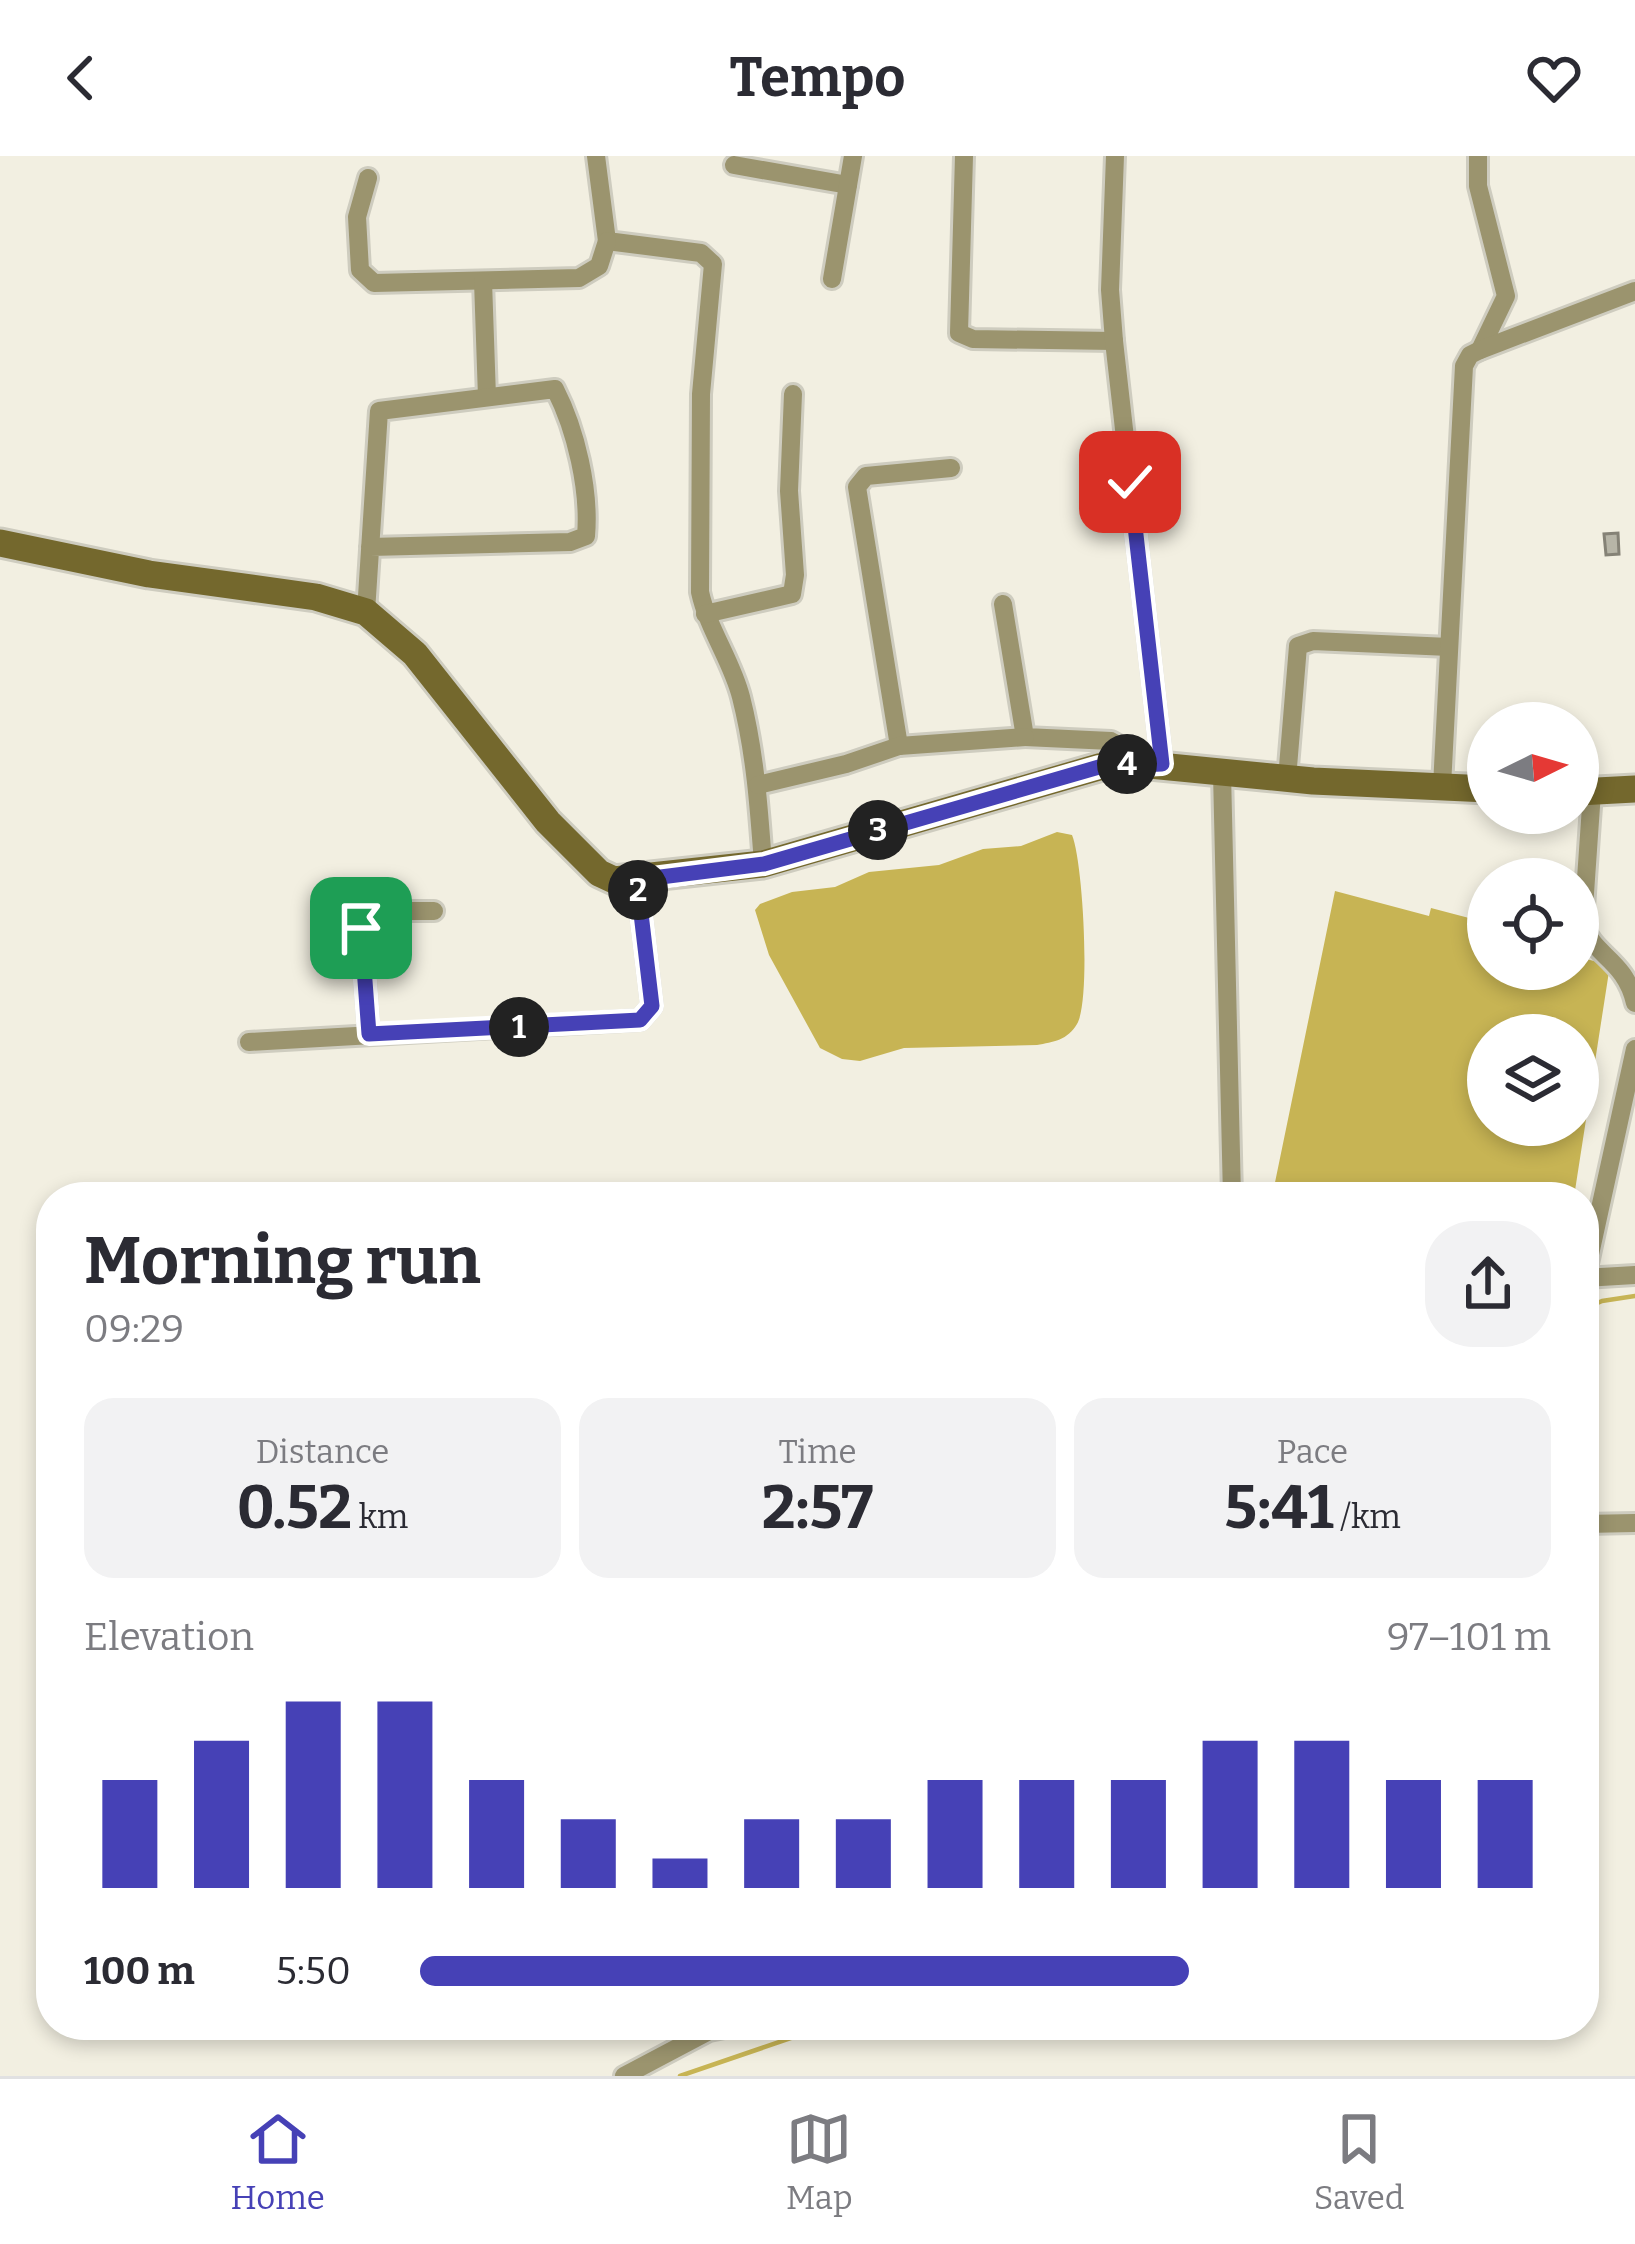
<!DOCTYPE html>
<meta charset="utf-8">
<style>
:root{--surface:#fff;--page:#f2f2f3;--text:#2b2b33;--muted:#7c7c81;--line:#e1e1e2;--accent:#4641b6}
body{margin:0;font-family:Bitter,serif;background:var(--page);color:var(--text);height:100vh;display:flex;flex-direction:column;font-size:45px;white-space:nowrap}
*{box-sizing:border-box;margin:0}
p{font-size:39px;color:var(--muted)}
.icon{flex:none;width:66px;height:66px;fill:none;stroke:currentColor;stroke-width:2;stroke-linecap:round;stroke-linejoin:round}
.map{position:relative;flex:1;overflow:hidden}
.sheet{position:absolute;left:36px;top:1026px;width:1563px;height:858px;display:flex;flex-direction:column;background:var(--surface);border-radius:48px;box-shadow:0 6px 18px #0003}
.sheet>*{flex:none}
.needle{width:78px;rotate:85deg}
.fabs{position:absolute;left:1467px;top:546px;display:grid;gap:24px}
.fabs a{display:grid;place-items:center;width:132px;height:132px;border-radius:50%;background:var(--surface);box-shadow:0 6px 18px #0003;font-size:60px}
.pin{position:absolute;display:grid;place-items:center;width:102px;height:102px;color:#fff;margin:-51px;border-radius:24px;box-shadow:0 6px 18px #0006}
.km{position:absolute;width:60px;height:60px;margin:-30px;border-radius:50%;background:#222;color:#fff;font-size:33px;line-height:60px;text-align:center}
.round{display:grid;place-items:center;flex:none;width:126px;height:126px;border-radius:48px;background:var(--page)}
.summary{display:flex;align-items:center;justify-content:space-between;height:204px;padding:0 48px}
h1{font-size:66px;font-weight:700;line-height:90px}
.figures{display:grid;grid-template-columns:repeat(3,1fr);gap:18px;height:204px;padding:12px 48px}
.figures div{display:grid;align-content:center;border-radius:30px;background:var(--page);text-align:center}
.figures b{font-size:60px;font-weight:700}
.figures small{font-size:33px;font-weight:400}
.figures p{font-size:33px}
.chart{height:336px;padding:24px 48px}
.chart p{display:flex;justify-content:space-between}
.chart svg{width:100%;height:216px;margin-top:12px;stroke:var(--accent);stroke-width:6}
ul{padding:0 48px;list-style:none;font-size:39px}
li{display:grid;grid-template-columns:192px 144px 1fr;align-items:center;height:90px}
li i{height:30px;border-radius:15px;background:var(--accent)}
header{display:flex;justify-content:space-between;align-items:center;height:156px;padding:0 48px;background:var(--surface);font-size:54px;font-weight:700}
.dock{display:flex;justify-content:space-around;align-items:center;height:168px;border-top:3px solid var(--line);background:var(--surface);font-size:33px;color:var(--muted)}
.dock a{display:grid;justify-items:center;gap:6px}
.dock .active{color:var(--accent)}
.map>svg:first-child{display:block}
.water{fill:#c7b454;fill-rule:evenodd}
.lines{fill:none;stroke-linecap:round;stroke-linejoin:round}
.stream{stroke:#c7b454;stroke-width:4.5}
.building{fill:#b7b5a7;stroke:#858276;stroke-width:3}
.street-casing{stroke:#ceccbf;stroke-width:24}
.secondary-casing{stroke:#ceccbf;stroke-width:33}
.street{stroke:#9b946e;stroke-width:18}
.secondary{stroke:#74682d;stroke-width:27}
.route-casing{stroke:#fff;stroke-width:24}
.route{stroke:#4641b6;stroke-width:15}
</style>
<header><svg class="icon" aria-label="back" viewBox="0 0 24 24"><path d="M15 5l-7 7 7 7"/></svg>Tempo<svg class="icon" aria-label="heart" viewBox="0 0 24 24"><path d="M12 20l-8-8c-3-5 5-10 8-4 3-6 11-1 8 4z"/></svg></header>
<div class="map">
<svg width="1635" height="1920" viewBox="0 0 1635 1920">
<rect width="100%" height="100%" fill="#f2efe1"/>
<g class="water">
<path d="M1057 676 1072 679C1083 705 1091 845 1077 868 1068 884 1053 886 1037 889L904 892 860 905 842 903 820 892 769 799 755 754 760 748 792 736 835 731 869 716 939 709 983 693 1021 690Z"/>
<path d="M1335 735 1429 760 1431 752 1488 767V813H1578V801L1610 809 1574 1041H1272ZM1488 879H1578V969H1488Z"/>
</g>
<g class="lines">
<g class="stream">
<path d="M1584 1153 1602 1145 1635 1140"/>
<path d="M680 1920 829 1869"/>
</g>
</g>
<path class="building" d="M1618 377 1619 398 1606 399 1604 378Z"/>
<g class="lines">
<defs>
<g id="street">
<path d="M596 0 607 85 701 97 713 108 701 238 700 436C708 473 732 505 741 541 755 596 759 652 763 708"/>
<path d="M964 0 959 177 973 183 1114 185"/>
<path d="M1115 0 1110 134 1114 185 1162 608"/>
<path d="M1478 0V30L1506 140 1480 194"/>
<path d="M734 9 848 29"/>
<path d="M368 22 357 61 360 114 374 127 579 122 599 110 607 85"/>
<path d="M832 123 853 0"/>
<path d="M483 125 487 241"/>
<path d="M1003 448 1025 581 1111 585 1120 590 1129 607"/>
<path d="M366 456 379 255 555 233C576 274 590 334 586 380L570 386 370 391"/>
<path d="M705 458 792 438 795 419 789 335 793 238"/>
<path d="M899 590 857 331 866 320 951 312"/>
<path d="M1222 617 1232 1041"/>
<path d="M1287 623 1298 490 1313 485 1449 491"/>
<path d="M758 629 846 608 899 590 1025 581"/>
<path d="M1442 630 1464 210 1470 199 1480 194 1635 135"/>
<path d="M1592 636 1583 766C1590 799 1625 802 1635 847"/>
<path d="M369 878 361 772 365 760 374 755H434"/>
<path d="M249 886 640 864 652 850 637 724"/>
<path d="M1585 1121 1635 893"/>
<path d="M1584 1122 1635 1119"/>
<path d="M1584 1368 1635 1367"/>
<path d="M624 1920 709 1875 739 1869"/>
</g>
<g id="secondary">
<path d="M0 387 149 418 316 441 366 456 415 498 548 666 599 717 614 724 763 708 1099 611 1129 607 1313 625 1488 633"/>
<path d="M1578 636 1635 633"/>
</g>
</defs>
<use href="#street" class="street-casing"/>
<use href="#secondary" class="secondary-casing"/>
<use href="#street" class="street"/>
<use href="#secondary" class="secondary"/>
</g>
<g class="lines">
<defs>
<path id="route" d="M361 772 369 878 640 864 652 850 637 724 764 708 1099 611 1162 608 1130 326"/>
</defs>
<use href="#route" class="route-casing"/>
<use href="#route" class="route"/>
</g>
</svg>
<div class="fabs">
<a><svg class="needle" viewBox="-14 -14 28 28"><path d="M0-13l5 13h-10z" fill="#e53935"/><path d="M0 13l5-13h-10z" fill="#7c7c81"/></svg></a>
<a><svg class="icon" aria-label="locate" viewBox="0 0 24 24"><circle cx="12" cy="12" r="6"/><path d="M12 2v4M12 18v4M2 12h4M18 12h4"/></svg></a>
<a><svg class="icon" aria-label="layers" viewBox="0 0 24 24"><path d="M12 4l9 5-9 5-9-5zM3 14l9 5 9-5"/></svg></a>
</div>
<div class="pin" style="left:361px;top:772px;background:#1e9e55"><svg class="icon" aria-label="arrive" viewBox="0 0 24 24"><path d="M6 21V4h12l-3 4 3 4H6"/></svg></div>
<div class="pin" style="left:1130px;top:326px;background:#d93025"><svg class="icon" aria-label="check" viewBox="0 0 24 24"><path d="M5 12l5 5 9-10"/></svg></div>
<b class="km" style="left:519px;top:871px">1</b>
<b class="km" style="left:638px;top:734px">2</b>
<b class="km" style="left:878px;top:674px">3</b>
<b class="km" style="left:1127px;top:608px">4</b>
<section class="sheet">
<div class="summary"><div><h1>Morning run</h1><p>09:29</p></div><a class="round"><svg class="icon" aria-label="share" viewBox="0 0 24 24"><path d="M12 15V3M7 8l5-5 5 5M5 13v7h14v-7"/></svg></a></div>
<div class="figures">
<div><p>Distance</p><b>0.52<small> km</small></b></div>
<div><p>Time</p><b>2:57</b></div>
<div><p>Pace</p><b>5:41<small> /km</small></b></div>
</div>
<div class="chart"><p><span>Elevation</span>97–101 m</p>
<svg viewBox="0 0 160 44" preserveAspectRatio="none"><path d="M5 44V22M15 44V14M25 44V6M35 44V6M45 44V22M55 44V30M65 44V38M75 44V30M85 44V30M95 44V22M105 44V22M115 44V22M125 44V14M135 44V14M145 44V22M155 44V22"/></svg>
</div>
<ul>
<li><b>100 m</b>5:50<i style="width:68%"></i></li>
</ul>
</section>
</div>
<nav class="dock">
<a class="active"><svg class="icon" aria-label="home" viewBox="0 0 24 24"><path d="M3 11l9-7 9 7M6 9v11h12V9"/></svg>Home</a>
<a><svg class="icon" aria-label="map" viewBox="0 0 24 24"><path d="M3 6l6-2 6 2 6-2v14l-6 2-6-2-6 2zM9 4v14M15 6v14"/></svg>Map</a>
<a><svg class="icon" aria-label="saved" viewBox="0 0 24 24"><path d="M7 4h10v16l-5-4-5 4z"/></svg>Saved</a>
</nav>
